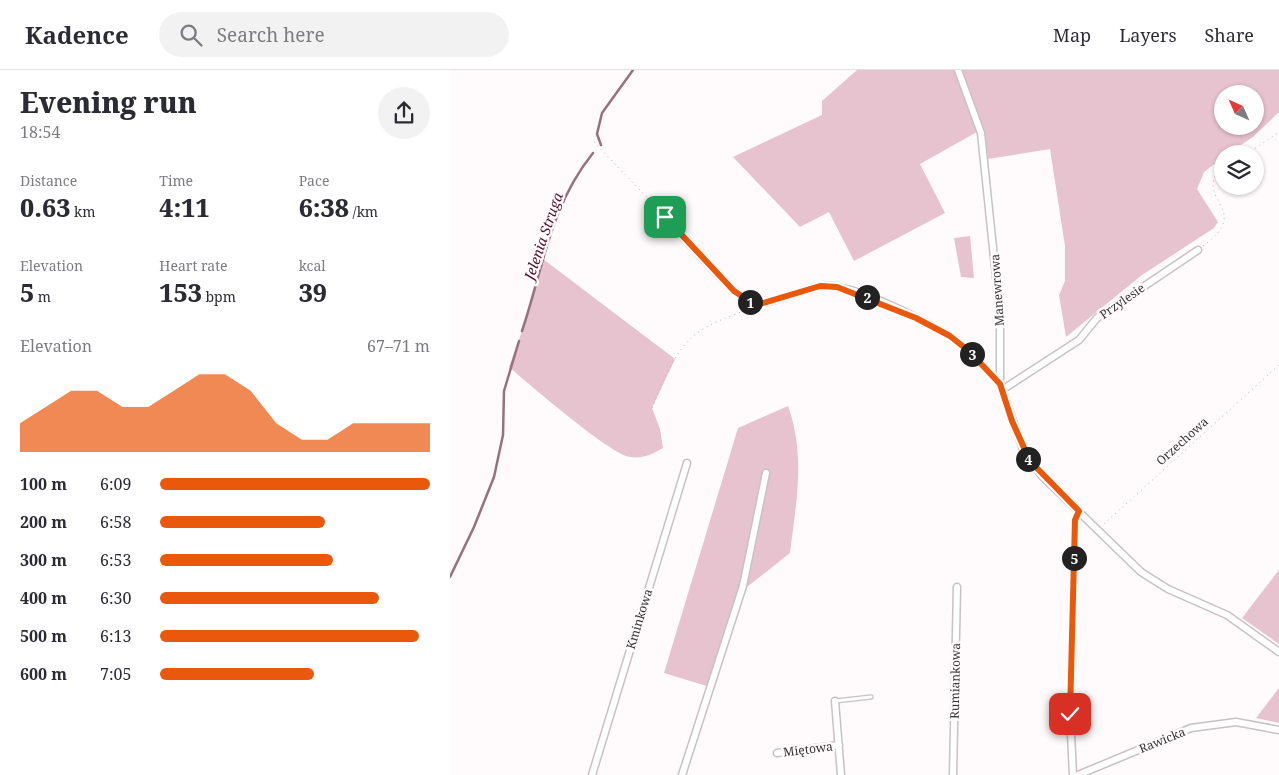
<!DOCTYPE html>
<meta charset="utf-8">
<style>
:root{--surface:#fff;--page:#f2f2f3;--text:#2b2b33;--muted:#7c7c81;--line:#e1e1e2;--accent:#ea580c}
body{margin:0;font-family:"Noto Serif",serif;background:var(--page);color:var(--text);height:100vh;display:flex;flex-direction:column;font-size:19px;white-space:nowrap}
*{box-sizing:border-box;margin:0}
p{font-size:16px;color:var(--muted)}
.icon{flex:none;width:28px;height:28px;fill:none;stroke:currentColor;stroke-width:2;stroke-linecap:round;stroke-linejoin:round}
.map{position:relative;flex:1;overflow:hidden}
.sheet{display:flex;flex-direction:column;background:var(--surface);width:450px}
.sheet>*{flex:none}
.needle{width:32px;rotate:315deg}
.buttons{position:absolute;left:764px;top:15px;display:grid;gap:10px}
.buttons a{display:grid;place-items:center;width:50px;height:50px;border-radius:50%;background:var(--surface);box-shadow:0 1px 4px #0004;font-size:25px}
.pin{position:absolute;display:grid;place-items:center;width:42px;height:42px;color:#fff;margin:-21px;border-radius:10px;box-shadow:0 2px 8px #0006}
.km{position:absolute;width:25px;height:25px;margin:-12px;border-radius:50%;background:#222;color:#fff;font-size:14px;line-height:25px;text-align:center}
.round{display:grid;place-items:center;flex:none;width:52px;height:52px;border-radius:26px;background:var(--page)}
.head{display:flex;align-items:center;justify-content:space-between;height:85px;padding:0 20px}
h1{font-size:28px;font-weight:800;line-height:38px}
.stats{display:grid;grid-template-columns:repeat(3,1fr);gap:8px;height:85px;padding:5px 20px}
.stats div{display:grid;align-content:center}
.stats b{font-size:25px;font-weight:800}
.stats small{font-size:14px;font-weight:400}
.stats p{font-size:14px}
.chart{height:140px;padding:10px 20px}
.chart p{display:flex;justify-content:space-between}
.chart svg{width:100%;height:90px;margin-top:5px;fill:var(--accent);opacity:.7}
ul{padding:0 20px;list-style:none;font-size:16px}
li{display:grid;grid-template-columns:80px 60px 1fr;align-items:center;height:38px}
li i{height:12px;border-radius:6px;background:var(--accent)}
header{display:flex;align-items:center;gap:30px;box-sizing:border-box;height:70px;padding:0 25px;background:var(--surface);border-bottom:1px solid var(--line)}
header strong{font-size:24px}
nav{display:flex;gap:28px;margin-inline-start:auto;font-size:18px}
.search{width:350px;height:45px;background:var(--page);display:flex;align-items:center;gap:12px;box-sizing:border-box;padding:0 18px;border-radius:28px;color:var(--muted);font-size:19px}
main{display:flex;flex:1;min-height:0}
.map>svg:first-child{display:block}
.green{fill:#e7c2cf;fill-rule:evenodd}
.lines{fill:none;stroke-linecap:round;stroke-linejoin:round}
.stream{stroke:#957280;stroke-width:2.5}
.service-casing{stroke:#c9c1c4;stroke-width:5.5}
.minor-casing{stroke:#c9c1c4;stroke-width:9}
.path{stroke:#b9b5b6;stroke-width:1;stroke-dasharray:1 4;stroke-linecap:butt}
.service{stroke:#fff;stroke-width:3}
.minor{stroke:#fff;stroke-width:6}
.route-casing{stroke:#fff;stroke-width:10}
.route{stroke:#ea580c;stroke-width:6}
.labels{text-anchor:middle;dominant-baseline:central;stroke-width:5;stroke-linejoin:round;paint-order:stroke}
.street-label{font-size:12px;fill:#383536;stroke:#fffafb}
.water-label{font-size:14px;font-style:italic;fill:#4e1330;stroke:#fffafb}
</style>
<header>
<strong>Kadence</strong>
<div class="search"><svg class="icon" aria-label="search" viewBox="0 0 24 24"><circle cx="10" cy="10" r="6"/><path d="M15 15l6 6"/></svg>Search here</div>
<nav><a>Map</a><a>Layers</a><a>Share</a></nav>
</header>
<main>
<section class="sheet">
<div class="head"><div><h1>Evening run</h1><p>18:54</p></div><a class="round"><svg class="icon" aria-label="share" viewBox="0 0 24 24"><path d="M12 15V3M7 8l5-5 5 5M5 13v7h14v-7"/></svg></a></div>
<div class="stats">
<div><p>Distance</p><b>0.63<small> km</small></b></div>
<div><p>Time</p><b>4:11</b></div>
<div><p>Pace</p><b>6:38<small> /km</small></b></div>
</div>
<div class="stats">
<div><p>Elevation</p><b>5<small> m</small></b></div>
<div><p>Heart rate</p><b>153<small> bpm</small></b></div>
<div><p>kcal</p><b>39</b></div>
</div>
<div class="chart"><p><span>Elevation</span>67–71 m</p>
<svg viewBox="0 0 160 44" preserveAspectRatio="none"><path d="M0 44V30L10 22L20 14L30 14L40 22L50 22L60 14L70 6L80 6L90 14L100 30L110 38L120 38L130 30L140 30L150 30L160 30V44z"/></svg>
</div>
<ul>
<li><b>100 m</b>6:09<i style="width:100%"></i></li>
<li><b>200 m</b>6:58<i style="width:61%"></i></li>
<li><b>300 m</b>6:53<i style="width:64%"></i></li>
<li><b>400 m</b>6:30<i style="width:81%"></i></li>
<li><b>500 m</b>6:13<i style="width:96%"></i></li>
<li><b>600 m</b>7:05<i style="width:57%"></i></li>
</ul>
</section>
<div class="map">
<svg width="829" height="705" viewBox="0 0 829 705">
<rect width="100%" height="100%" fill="#fffafb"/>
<g class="green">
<path d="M407 0H829V42L803 67 777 84H772V88L754 102 747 119 768 152 764 158 692 205 616 267 609 225 615 211V176L600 79 538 89 534 58 470 94 495 143 404 191 379 142 350 157 283 87 372 45V31ZM772 24H805V56H772Z"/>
<path d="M520 166 524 208 511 207 504 168Z"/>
<path d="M93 189 225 289 202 338 210 359 213 378C203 384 192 389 180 387 161 385 79 314 59 297L80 239Z"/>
<path d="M338 336C356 387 346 432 340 483L297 517 294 516 260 617 214 603 288 358Z"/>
<path d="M829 500V574L792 548Z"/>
<path d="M829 618V653L806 648Z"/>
</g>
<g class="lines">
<g class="stream">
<path d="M151 75 147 64 152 43 183 0"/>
<path d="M72 261C94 196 99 138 143 83"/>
<path d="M0 507 24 457 44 407 53 365 54 321 69 271"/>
</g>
<defs>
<path id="service" d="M385 631 421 627"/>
<g id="minor">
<path d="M508 0 531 63 550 245V314L574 382 592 406 691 502 718 519 777 545 829 582"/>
<path d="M215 147C232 165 282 225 301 232 317 238 352 218 371 216 402 212 484 254 510 274 525 285 536 300 550 314"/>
<path d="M552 320 629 270 647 248 748 180"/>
<path d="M385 631 391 705"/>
<path d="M327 683 389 675"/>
<path d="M142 705 237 393"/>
<path d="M232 705 293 516 316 403"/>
<path d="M503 705 507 517"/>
<path d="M623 705 620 644 625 450 629 441"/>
<path d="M628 705 741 658 786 652 829 660"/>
</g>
</defs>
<use href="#service" class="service-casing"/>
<use href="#minor" class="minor-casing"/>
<g class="path">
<path d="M144 72 211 142"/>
<path d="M797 84 829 62"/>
<path d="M753 176C805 138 741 130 772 97"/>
<path d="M202 338C214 309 226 274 255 258 268 250 284 245 298 239"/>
<path d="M654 454 829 295"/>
</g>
<use href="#service" class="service"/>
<use href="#minor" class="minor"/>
</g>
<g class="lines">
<defs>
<path id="route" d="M215 147 284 221 301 232 310 234 370 216 387 217 466 248 500 266 520 282 550 314 562 351 580 391 629 441 625 450 620 644"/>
</defs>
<use href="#route" class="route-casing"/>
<use href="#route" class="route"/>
</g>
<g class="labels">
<g class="street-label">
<text transform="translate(547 220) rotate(-94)">Manewrowa</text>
<text transform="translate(672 231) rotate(-35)">Przylesie</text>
<text transform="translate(732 371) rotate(-42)">Orzechowa</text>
<text transform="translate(189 549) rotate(-73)">Kminkowa</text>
<text transform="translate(505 611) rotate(-89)">Rumiankowa</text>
<text transform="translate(712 670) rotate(-22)">Rawicka</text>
<text transform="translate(358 679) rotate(-7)">Miętowa</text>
</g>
<g class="water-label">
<text transform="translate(93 166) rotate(-71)">Jelenia Struga</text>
</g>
</g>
</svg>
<div class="buttons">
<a><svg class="needle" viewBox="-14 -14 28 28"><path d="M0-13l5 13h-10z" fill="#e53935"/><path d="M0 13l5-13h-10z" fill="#7c7c81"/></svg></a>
<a><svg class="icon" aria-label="layers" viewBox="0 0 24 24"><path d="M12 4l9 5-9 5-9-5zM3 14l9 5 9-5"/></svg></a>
</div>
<div class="pin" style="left:215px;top:147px;background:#1e9e55"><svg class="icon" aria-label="arrive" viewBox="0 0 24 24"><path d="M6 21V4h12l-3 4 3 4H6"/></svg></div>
<div class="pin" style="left:620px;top:644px;background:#d93025"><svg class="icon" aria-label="check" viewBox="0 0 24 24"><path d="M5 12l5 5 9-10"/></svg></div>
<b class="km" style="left:300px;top:232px">1</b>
<b class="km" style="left:417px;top:227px">2</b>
<b class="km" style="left:522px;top:284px">3</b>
<b class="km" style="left:578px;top:389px">4</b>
<b class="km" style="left:624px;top:488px">5</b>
</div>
</main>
